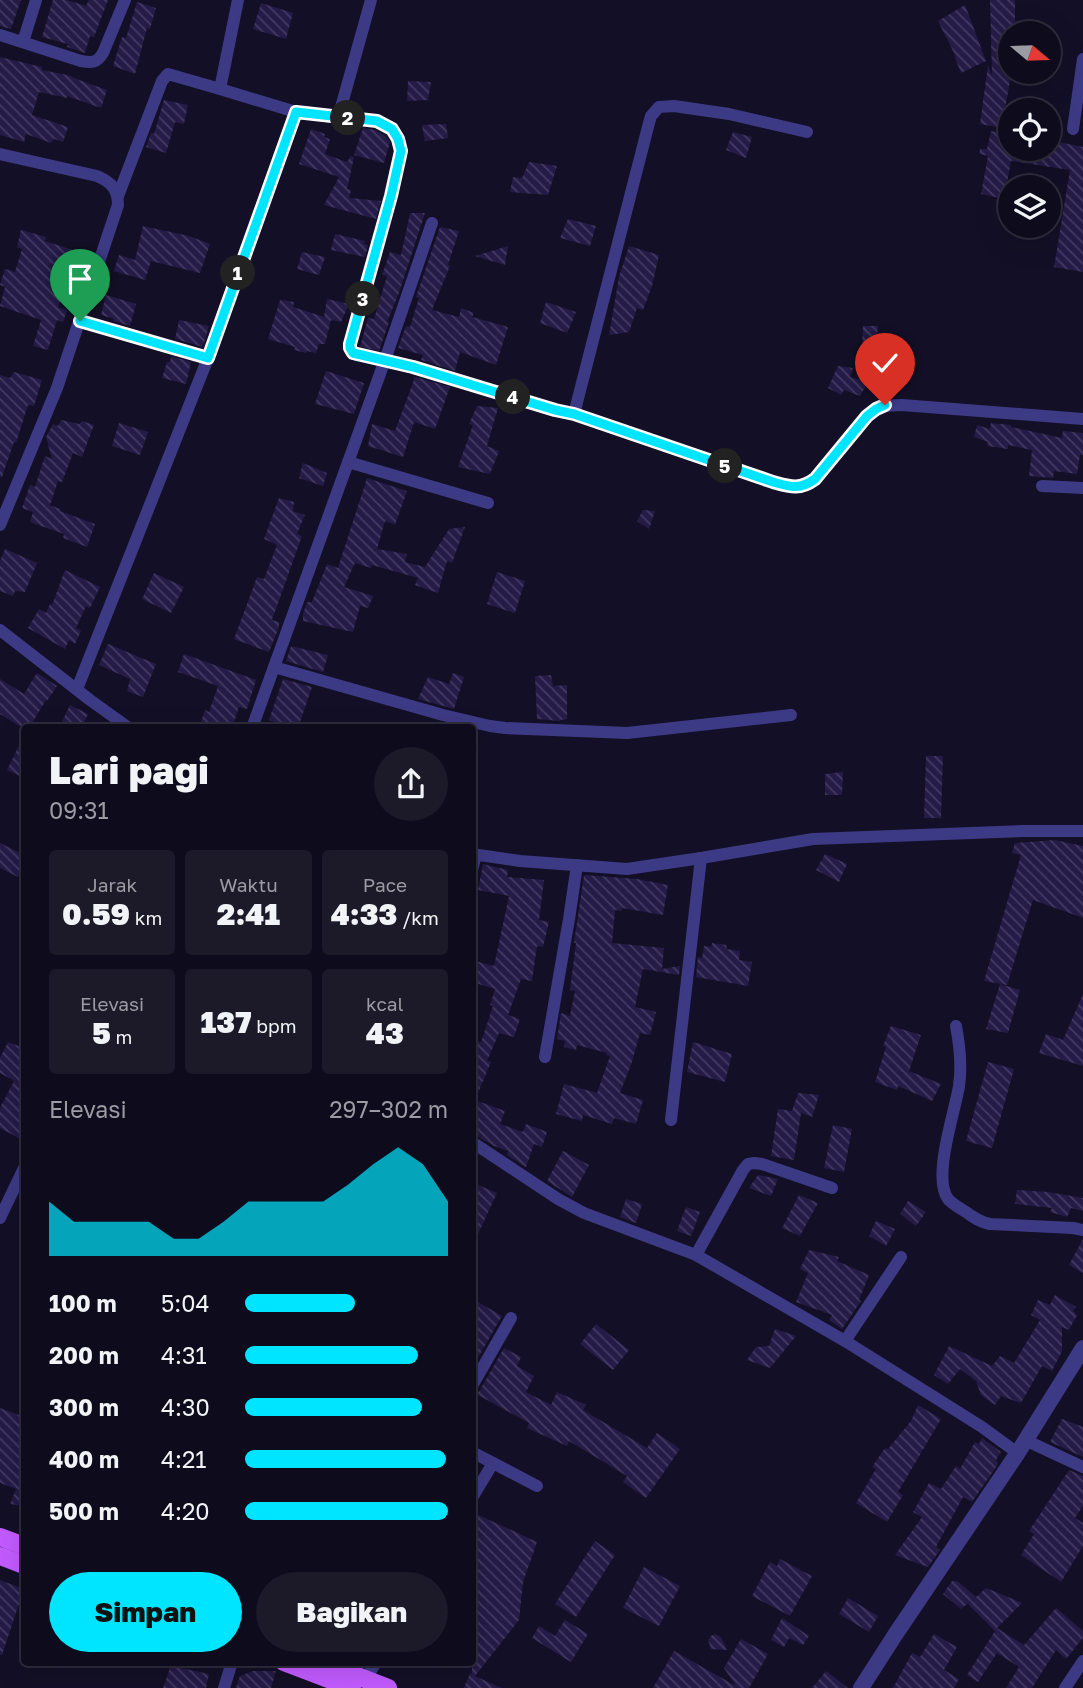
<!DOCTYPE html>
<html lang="id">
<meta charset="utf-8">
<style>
:root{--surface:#0e0b1c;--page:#1c1929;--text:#f1f3f6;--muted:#9b9ba3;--line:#2e2b3b;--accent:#00e5ff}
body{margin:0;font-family:"Golos Text",sans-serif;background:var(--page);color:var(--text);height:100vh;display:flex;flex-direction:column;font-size:26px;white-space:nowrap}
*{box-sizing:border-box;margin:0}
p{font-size:23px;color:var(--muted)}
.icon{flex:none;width:38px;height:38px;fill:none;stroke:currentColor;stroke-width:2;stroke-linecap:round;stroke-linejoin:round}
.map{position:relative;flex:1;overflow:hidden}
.drawer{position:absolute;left:21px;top:724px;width:455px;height:942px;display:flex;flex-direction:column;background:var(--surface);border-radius:7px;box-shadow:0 7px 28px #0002,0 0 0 2px var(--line)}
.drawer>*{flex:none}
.needle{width:46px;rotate:109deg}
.fabs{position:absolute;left:998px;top:21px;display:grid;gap:14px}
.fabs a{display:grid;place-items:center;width:63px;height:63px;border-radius:50%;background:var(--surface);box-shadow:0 7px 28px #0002,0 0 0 2px var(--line);font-size:35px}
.pin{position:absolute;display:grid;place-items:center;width:60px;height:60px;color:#fff;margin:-72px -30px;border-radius:50% 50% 50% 0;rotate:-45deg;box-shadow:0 0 7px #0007}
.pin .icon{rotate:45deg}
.km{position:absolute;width:35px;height:35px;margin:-18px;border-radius:50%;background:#222;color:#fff;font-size:19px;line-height:35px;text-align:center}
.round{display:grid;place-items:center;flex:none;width:74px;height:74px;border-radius:37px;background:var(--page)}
.overview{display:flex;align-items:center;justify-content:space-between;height:119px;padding:0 28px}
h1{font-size:38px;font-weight:800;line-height:52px}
.stats{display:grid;grid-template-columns:repeat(3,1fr);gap:10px;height:119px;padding:7px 28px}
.stats div{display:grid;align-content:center;border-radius:7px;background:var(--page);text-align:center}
.stats b{font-size:30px;font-weight:800}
.stats small{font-size:19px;font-weight:400}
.stats p{font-size:19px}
.chart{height:196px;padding:14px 28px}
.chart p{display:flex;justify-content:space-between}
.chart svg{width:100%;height:126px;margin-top:7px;fill:var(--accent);opacity:.7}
.cta{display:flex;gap:14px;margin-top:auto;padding:14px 28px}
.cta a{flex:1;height:80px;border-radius:42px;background:var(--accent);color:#111;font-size:28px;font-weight:800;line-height:80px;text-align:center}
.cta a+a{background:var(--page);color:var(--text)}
ul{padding:0 28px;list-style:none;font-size:23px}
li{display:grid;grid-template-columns:112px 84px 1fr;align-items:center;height:52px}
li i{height:18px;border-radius:9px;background:var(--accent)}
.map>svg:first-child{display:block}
.building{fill:url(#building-back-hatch)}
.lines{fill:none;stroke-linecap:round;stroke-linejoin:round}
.minor{stroke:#3d3a85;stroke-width:12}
.tertiary{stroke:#3d3a85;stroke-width:16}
.primary{stroke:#c25bff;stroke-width:18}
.route-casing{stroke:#fff;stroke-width:14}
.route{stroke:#00e5ff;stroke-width:9}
</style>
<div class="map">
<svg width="1083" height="1688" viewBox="0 0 1083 1688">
<defs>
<pattern id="building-back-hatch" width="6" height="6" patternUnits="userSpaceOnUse" patternTransform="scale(1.75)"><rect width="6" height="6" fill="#241b47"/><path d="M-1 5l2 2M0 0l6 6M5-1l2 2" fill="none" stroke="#433b63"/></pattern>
</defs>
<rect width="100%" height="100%" fill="#130f26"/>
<g class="building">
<path d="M0 0H21L11 29 0 26Z"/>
<path d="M53 0H67L86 6 89 0H108L94 37 90 36 85 53 67 47 68 44 42 37Z"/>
<path d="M990 0H1015V31H1010L1011 74 1002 128 980 124 988 65 992 76Z"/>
<path d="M137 2 156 8 150 29 147 28 135 74 113 66 122 37 126 38Z"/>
<path d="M261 3 293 13 286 39 253 29Z"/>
<path d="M965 5 986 61 961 73 955 58 956 57 938 21Z"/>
<path d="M0 57 42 67V70L72 76 71 77 107 90 101 108 67 96V98L39 92 32 115 68 127 63 142 54 139 51 143 26 134 24 142 0 135Z"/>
<path d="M408 81 431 82 428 100 407 101Z"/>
<path d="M164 100 188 105 184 124 175 122 166 153 146 147 151 133 154 134Z"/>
<path d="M446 124 448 138 425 141 422 125Z"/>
<path d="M363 128 375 130 386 136 390 142 384 163 354 155Z"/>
<path d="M311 129 325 134 324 137 330 139 325 154 347 162 351 156 354 157 347 189 351 190 349 198 381 201 376 219 324 205 339 177 299 164Z"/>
<path d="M991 131 1010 135V149H1048V140L1083 147V272L1054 267 1070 170 1011 161 1004 199 981 194 988 156 979 154 980 149H987Z"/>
<path d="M733 132 752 137 746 158 726 150Z"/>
<path d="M529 162 557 166 548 195 510 192 513 177 522 178Z"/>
<path d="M410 213H425L399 293 387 322H389L379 351 360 347 368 318 374 319 387 276 382 275 390 252 401 255Z"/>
<path d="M568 219 596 226 590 246 560 238Z"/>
<path d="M143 226 189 236 210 244 200 273 151 261 145 280 114 271 119 255 135 260Z"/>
<path d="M440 227 459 231 448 265 450 266 432 310 459 317 461 308 474 313 472 317 508 327 496 365 460 352 455 371 421 360 423 355 398 348 406 326 410 327 419 298 416 297Z"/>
<path d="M21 230 46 237 45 241 88 255 82 271 78 269 72 286 66 283 58 307 67 310 63 322 57 320 48 350 33 346 41 320 0 306 5 287 0 285 5 269 15 272 22 249 17 247Z"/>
<path d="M335 234 365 241 364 244 368 245 365 257 331 250Z"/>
<path d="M508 246 505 265 475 256Z"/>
<path d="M629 246 659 255 652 286 643 310 637 308 629 332 609 335 619 277Z"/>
<path d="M302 252 325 257 319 275 297 269Z"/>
<path d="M106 295 136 304 130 326 113 321 114 319 101 315Z"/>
<path d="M327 299 349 304 341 322 331 320 325 344H319L316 353 307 351 306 353 294 350 295 347 268 339 280 300 294 302 293 307 324 317Z"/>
<path d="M546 302 576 312 567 333 540 323Z"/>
<path d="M179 320 209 326 203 347 175 339Z"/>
<path d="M863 326H878L876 345 862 344Z"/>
<path d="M171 356 191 362 186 384 162 378 167 362H170Z"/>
<path d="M838 366 853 368 850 377 868 382 860 396 844 390 841 395 828 388Z"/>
<path d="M326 371 364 383 354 414 315 404Z"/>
<path d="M14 372 42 380 34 406 28 405 16 443 14 442 2 477H0V375L10 378Z"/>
<path d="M415 377 450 387 435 429 414 422 403 457 368 446 372 424 395 431Z"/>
<path d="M477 406 498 408 487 446 499 451 490 474 458 467 473 425 469 424Z"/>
<path d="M61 420 79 424 82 421 94 425 82 457 73 453 62 482 58 481 50 505 60 509V511L95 524 87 547 63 538 64 534 30 522 33 512 22 508 30 485 35 487 45 456 52 459 46 437 53 424 58 426Z"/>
<path d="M119 423 148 432 140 455 112 446Z"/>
<path d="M991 423 1011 425V427L1062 438 1063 431 1083 433V455H1080L1077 474 1054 471 1053 478 1029 476 1032 450 1008 445V449L987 446 988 442 974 437 977 425 990 429Z"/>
<path d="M303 463 327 473 323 486 299 478Z"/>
<path d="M367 478 407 491 395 525 385 521 377 549 407 554 405 562 425 567 449 529 465 527 452 563 447 561 438 593 415 585 418 578 372 565 371 568 355 563 344 587 373 596 368 608 360 606 353 632 303 621V614L307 602H312L327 564 338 568Z"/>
<path d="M279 498 294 502 293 511 305 515 297 534 302 536 272 620 279 622V627L269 652 234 639 257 577 264 579 277 545 264 539Z"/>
<path d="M643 510 655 511 649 529 637 521Z"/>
<path d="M5 549 37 563 25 592 15 591 13 596 0 591V561Z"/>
<path d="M65 570 100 587 90 608 86 606 76 628 81 631 75 644 69 640 65 649 28 628 39 609 46 613 50 604 52 605Z"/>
<path d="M497 572 525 581 515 613 487 604Z"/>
<path d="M154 573 184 587 171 613 142 599Z"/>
<path d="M108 644 156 664 143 697 127 691 130 679 99 665Z"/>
<path d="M291 646 328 655 323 672 286 661Z"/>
<path d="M184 654 256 680 247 709 239 707 232 728H199L205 710 209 712 218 686 178 672Z"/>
<path d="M37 673 57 686 47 701 46 700 29 728 24 729 0 714V679L24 694Z"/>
<path d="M453 673 464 677 454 709 418 699 428 677 449 684Z"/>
<path d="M551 675 553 686 567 685V719L560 720V721L537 719 535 676Z"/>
<path d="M283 679 312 687 298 728H291L269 720Z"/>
<path d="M70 705 88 714 81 728H59Z"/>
<path d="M24 735V778L7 770Z"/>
<path d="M926 756H943L941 818H924Z"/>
<path d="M843 772 842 795H825V774Z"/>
<path d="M1055 840 1083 846V918L1033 900 1007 985 984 981 1021 855 1012 853 1015 843Z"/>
<path d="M0 843 24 855V863L18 877 0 868Z"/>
<path d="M825 854 847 864 839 882 816 870Z"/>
<path d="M483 864 508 870 507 877 544 880 539 920 549 922 543 947 537 946 532 981 521 979 508 1015 520 1019 514 1037 499 1033 487 1061 491 1062 475 1100 505 1111 500 1124 523 1132 526 1124 547 1132 542 1147 534 1144 526 1167 507 1155 508 1151 494 1146 472 1133V1050L476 1041 481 1042 493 1006 490 1005 495 989 472 982V960L494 966 509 896 478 890Z"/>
<path d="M584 875 637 879 668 885 663 915 622 908V911L615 910 612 943 664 948 662 969 680 966 679 975 643 969 635 1007 656 1012 650 1035 640 1033 632 1062 620 1093 643 1100 636 1124 614 1118 612 1124 583 1115 582 1121 556 1114 564 1084 597 1093 610 1056 606 1055 607 1053 577 1045 576 1050 564 1047 565 1041 557 1039 561 1013 570 1016 575 991 570 990 576 943H574L575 936Z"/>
<path d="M712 943 726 945 727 949 740 951 739 960 752 962 748 986 696 977 698 957 702 958 704 946 711 947Z"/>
<path d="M1000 984 1020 990 1008 1033 986 1029Z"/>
<path d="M1083 994V1066L1039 1053 1046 1034 1063 1040Z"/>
<path d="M891 1026 921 1035 909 1071 941 1084 932 1101 898 1086 897 1090 875 1082 886 1047 883 1046Z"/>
<path d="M8 1042 24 1048V1141L0 1128V1108L14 1081 0 1073V1058Z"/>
<path d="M693 1042 732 1054 725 1082 687 1072Z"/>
<path d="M988 1062 1014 1069 992 1148 966 1141Z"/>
<path d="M798 1093 819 1095 812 1117 801 1113 794 1160 771 1156 778 1109 792 1111Z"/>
<path d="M833 1125 852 1129 844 1172 824 1168Z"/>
<path d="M563 1151 589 1165 572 1197 547 1181Z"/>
<path d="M758 1175 778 1179 771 1196 749 1188Z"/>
<path d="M476 1184 497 1193 472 1247V1192Z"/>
<path d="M1017 1190 1048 1192 1083 1198V1211L1071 1208 1067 1217 1050 1212 1052 1208 1015 1204Z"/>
<path d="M799 1195 818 1203 800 1236 782 1228Z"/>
<path d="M626 1199 642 1204 636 1223 620 1217Z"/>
<path d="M908 1201 926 1212 916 1226 900 1214Z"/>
<path d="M686 1207 700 1212 691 1236 677 1231Z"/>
<path d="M876 1221 895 1229 886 1246 869 1236Z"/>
<path d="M1083 1239V1273L1069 1265Z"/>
<path d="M809 1250 839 1257 837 1261 869 1275 859 1300 861 1301 842 1329 829 1320 832 1315 796 1302 808 1273 800 1269Z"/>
<path d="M1055 1295 1076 1307 1073 1311 1077 1315 1069 1330 1062 1327V1351L1052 1371 1042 1366 1021 1403 1001 1396 995 1405 981 1395 976 1381 960 1369 948 1384 934 1375 949 1346 992 1366 1000 1356 1014 1363 1040 1320 1031 1315 1038 1300 1050 1305Z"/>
<path d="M478 1302 502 1316 472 1368V1311Z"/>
<path d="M596 1324 629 1350 613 1370 580 1344Z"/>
<path d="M775 1329 796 1336 770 1368 747 1360 756 1347 769 1346Z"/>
<path d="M504 1348 521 1357 517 1366 534 1376 526 1392 551 1405 557 1392 586 1405 583 1410 647 1448 657 1433 680 1449 646 1498 623 1482 627 1476 569 1441 567 1446 527 1428 529 1423 476 1394 480 1390Z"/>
<path d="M918 1405 941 1419 898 1492 903 1495 887 1522 856 1503 876 1469 872 1467 885 1448 888 1449 911 1421Z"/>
<path d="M0 1408 24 1417V1506L10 1504 16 1489 0 1483Z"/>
<path d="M1062 1419 1083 1427V1457L1050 1442Z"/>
<path d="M982 1438 1001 1452 996 1460 998 1464 972 1502 963 1497 936 1547 940 1550 928 1567 895 1555 922 1517 913 1512 929 1483 941 1489 956 1466 960 1469 975 1442 979 1444Z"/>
<path d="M1069 1470 1083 1476V1506L1075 1518 1083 1523V1546L1061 1582 1021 1555 1034 1534 1029 1531Z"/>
<path d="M472 1512 537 1542 523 1582 519 1620 475 1676 501 1688H464L470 1673 472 1674Z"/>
<path d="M595 1541 615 1555 576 1617 555 1604Z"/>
<path d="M780 1559 812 1576 790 1616 752 1596 770 1562 777 1566Z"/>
<path d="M644 1567 680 1586 659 1626 623 1608Z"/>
<path d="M0 1580 24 1589 2 1655H0Z"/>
<path d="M952 1581H957L976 1597 961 1609 943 1594Z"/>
<path d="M986 1588 1022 1603 997 1628 1024 1645 1056 1608 1083 1631V1638L1066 1659 1056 1650 1032 1688H1006L1019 1667 997 1653 978 1682 967 1675 995 1631 968 1604Z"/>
<path d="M848 1598 878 1616 869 1632 839 1614Z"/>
<path d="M782 1618 809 1636 803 1645 789 1638 784 1647 771 1640Z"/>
<path d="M565 1620 588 1634 571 1662 532 1638 539 1626 555 1636Z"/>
<path d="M715 1634 721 1637 727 1650 711 1649 708 1640 711 1636Z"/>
<path d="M934 1634 957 1647 944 1670 959 1679 954 1688H893L912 1653 920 1657Z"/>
<path d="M741 1639 768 1654 749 1688H653L674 1651 736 1686 724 1668Z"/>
<path d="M172 1662H183L181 1668 209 1674 206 1688H163Z"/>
<path d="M253 1671H276L271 1688H236L240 1676Z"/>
<path d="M826 1671 848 1688H812Z"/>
</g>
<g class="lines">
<g class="minor">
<path d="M238 0 220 89 296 112 377 121 392 129 399 139 401 151 391 196 350 344 351 351 356 355 413 367 555 410 574 414 649 123 651 116 659 107 674 106 729 114 807 132"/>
<path d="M0 35 81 61C92 63 97 63 103 53L125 0"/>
<path d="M23 42 36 0"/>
<path d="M338 118 371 0"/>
<path d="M1073 129 1083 59"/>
<path d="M0 154 97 176C111 182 118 189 118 205L57 388 0 525"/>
<path d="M118 196 162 81 168 74 220 89"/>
<path d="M80 321 208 358"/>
<path d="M574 414 773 482C789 487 801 489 815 479L867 416C880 406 886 405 902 405L1083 419"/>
<path d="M348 462 488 503"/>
<path d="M1042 486 1083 488"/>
<path d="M0 630 90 700 129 728"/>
<path d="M274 667 443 715 490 726 505 728 627 733 791 715"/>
<path d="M77 689 208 358 296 112"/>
<path d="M252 728 385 360 432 223"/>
<path d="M472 854 520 861 627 869 701 858 813 839 1022 831H1083"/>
<path d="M472 870 476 855"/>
<path d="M956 1026C960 1047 962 1066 959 1086 955 1112 932 1177 948 1199 952 1204 960 1208 966 1212 974 1218 980 1222 990 1224L1073 1228 1083 1230"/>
<path d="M545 1057 569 919 577 865"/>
<path d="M671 1120 701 858"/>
<path d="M472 1142 558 1199 584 1213 696 1255 845 1341 982 1427 1012 1449 1017 1454"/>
<path d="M0 1218 24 1168"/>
<path d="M696 1255 743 1170 748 1164 754 1163 762 1164 832 1188"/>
<path d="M845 1341 901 1257"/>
<path d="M472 1386 511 1318"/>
<path d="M1025 1440 1083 1467"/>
<path d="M472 1452 537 1486"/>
<path d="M472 1498 493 1463"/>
<path d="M366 1679 376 1662"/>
<path d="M224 1688 232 1662"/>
<path d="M1065 1688 1083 1661"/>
</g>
<path class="tertiary" d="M861 1688 895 1635 1017 1454 1083 1348"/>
<g class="primary">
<path d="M0 1537 24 1546"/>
<path d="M0 1556 24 1565"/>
<path d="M284 1662 352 1688"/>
<path d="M321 1662 388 1688"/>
</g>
</g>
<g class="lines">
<defs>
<path id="route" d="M80 321 208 358 296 112 377 121 392 129 398 139 401 151 391 196 350 344V348L353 353 413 367 555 410 574 414 773 482C791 487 800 490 815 479L867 416 876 409 885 405"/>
</defs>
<use href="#route" class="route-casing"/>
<use href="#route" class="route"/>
</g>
</svg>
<div class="fabs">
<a><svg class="needle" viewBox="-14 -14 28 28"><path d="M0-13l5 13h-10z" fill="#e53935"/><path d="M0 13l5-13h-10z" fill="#9b9ba3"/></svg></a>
<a><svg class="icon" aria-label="locate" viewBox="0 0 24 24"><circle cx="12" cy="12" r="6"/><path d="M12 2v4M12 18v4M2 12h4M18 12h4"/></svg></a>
<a><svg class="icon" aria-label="layers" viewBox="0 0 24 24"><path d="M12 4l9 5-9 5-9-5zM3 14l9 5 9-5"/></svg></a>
</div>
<div class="pin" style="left:80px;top:321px;background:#1e9e55"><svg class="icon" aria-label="arrive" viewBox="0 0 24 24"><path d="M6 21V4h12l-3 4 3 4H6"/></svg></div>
<div class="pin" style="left:885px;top:405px;background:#d93025"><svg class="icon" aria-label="check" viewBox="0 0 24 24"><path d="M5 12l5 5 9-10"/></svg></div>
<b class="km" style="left:238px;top:273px">1</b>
<b class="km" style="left:348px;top:118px">2</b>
<b class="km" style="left:363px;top:299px">3</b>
<b class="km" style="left:513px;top:397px">4</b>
<b class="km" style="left:725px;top:466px">5</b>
<section class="drawer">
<div class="overview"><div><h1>Lari pagi</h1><p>09:31</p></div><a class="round"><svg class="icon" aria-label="share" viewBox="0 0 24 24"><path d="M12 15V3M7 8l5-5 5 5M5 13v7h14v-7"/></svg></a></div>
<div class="stats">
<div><p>Jarak</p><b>0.59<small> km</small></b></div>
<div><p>Waktu</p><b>2:41</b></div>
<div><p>Pace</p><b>4:33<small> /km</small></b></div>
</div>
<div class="stats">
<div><p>Elevasi</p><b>5<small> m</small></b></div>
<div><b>137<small> bpm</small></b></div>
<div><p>kcal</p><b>43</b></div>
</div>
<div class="chart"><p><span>Elevasi</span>297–302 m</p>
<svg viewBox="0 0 160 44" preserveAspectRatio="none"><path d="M0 44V25L10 32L20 32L30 32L40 32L50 38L60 38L70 32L80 25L90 25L100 25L110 25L120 19L130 12L140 6L150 12L160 25V44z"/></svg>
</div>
<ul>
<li><b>100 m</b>5:04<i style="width:54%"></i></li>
<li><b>200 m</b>4:31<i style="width:85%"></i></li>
<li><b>300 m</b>4:30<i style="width:87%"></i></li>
<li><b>400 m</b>4:21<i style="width:99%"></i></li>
<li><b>500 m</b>4:20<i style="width:100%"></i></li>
</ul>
<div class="cta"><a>Simpan</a><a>Bagikan</a></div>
</section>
</div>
